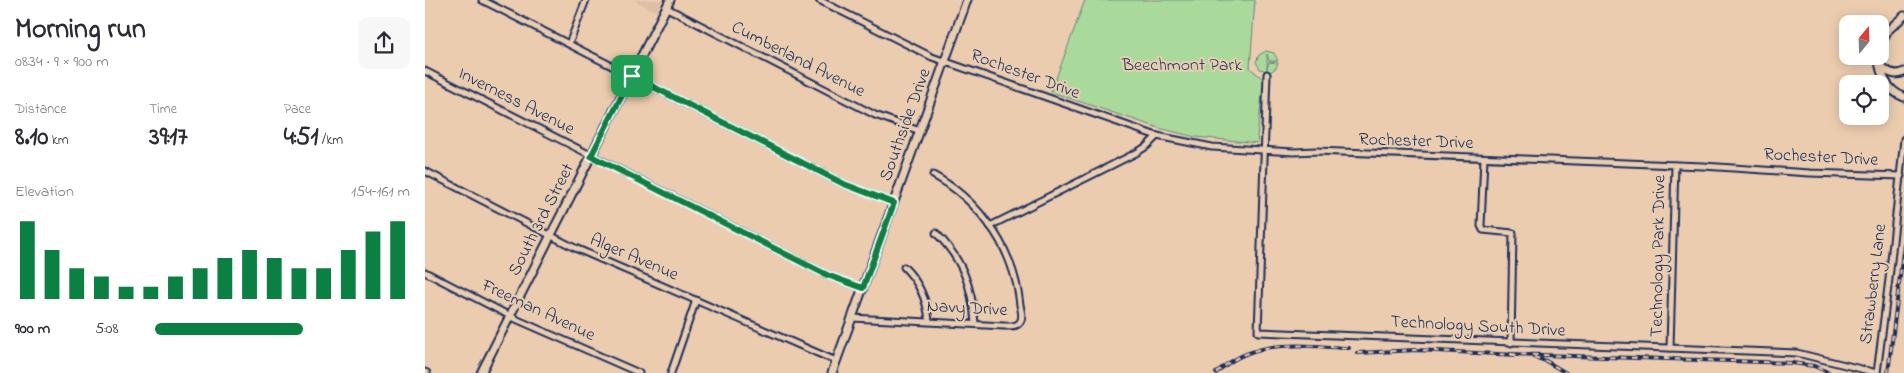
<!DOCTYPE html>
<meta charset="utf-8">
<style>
:root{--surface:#fff;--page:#f7f7f7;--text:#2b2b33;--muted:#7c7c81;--accent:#0b8043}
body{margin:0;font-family:"Indie Flower",sans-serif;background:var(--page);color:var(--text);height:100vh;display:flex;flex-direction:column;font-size:19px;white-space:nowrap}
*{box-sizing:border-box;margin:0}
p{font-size:16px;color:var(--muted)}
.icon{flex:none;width:28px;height:28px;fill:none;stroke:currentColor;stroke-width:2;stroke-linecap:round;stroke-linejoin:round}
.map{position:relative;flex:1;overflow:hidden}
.details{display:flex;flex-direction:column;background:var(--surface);width:425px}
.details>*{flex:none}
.needle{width:32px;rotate:19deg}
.tools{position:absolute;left:1414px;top:15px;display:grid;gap:10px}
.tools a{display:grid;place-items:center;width:50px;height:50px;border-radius:10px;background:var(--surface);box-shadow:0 2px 12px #0003;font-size:25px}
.pin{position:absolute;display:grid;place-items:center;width:42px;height:42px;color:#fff;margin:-21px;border-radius:10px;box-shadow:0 2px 8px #0006}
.round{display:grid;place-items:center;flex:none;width:52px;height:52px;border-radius:10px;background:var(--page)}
.summary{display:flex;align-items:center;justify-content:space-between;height:85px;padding:0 15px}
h1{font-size:28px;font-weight:800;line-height:38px}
.stats{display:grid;grid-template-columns:repeat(3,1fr);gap:8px;height:85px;padding:5px 15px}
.stats div{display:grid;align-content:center}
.stats b{font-size:25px;font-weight:800}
.stats small{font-size:14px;font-weight:400}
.stats p{font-size:14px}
.chart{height:140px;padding:10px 15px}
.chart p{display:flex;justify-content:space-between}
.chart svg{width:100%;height:90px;margin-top:5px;stroke:var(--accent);stroke-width:6}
ul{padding:0 15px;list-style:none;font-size:16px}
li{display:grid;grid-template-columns:80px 60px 1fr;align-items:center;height:38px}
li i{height:12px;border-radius:6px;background:var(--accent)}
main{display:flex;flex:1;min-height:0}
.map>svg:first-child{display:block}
.built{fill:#debea7}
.green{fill:#aada9b;stroke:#62847c}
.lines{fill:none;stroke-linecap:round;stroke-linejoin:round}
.street-casing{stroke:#1b2f5e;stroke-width:9}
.secondary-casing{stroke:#1b2f5e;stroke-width:11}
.street{stroke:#eaceb1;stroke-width:5}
.secondary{stroke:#eaceb1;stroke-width:7}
.rail-casing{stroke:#1b2f5e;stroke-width:4}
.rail{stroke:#eaceb1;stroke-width:2;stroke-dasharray:5.5;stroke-linecap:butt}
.route-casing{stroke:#fff;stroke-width:10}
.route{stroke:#0b8043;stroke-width:6}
.labels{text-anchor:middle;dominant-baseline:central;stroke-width:4;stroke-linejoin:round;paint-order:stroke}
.street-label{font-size:18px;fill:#1b2f5e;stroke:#eaceb1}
.park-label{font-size:18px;fill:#294064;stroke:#eaceb1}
</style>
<main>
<section class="details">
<div class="summary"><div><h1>Morning run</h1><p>08:34 · 9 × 900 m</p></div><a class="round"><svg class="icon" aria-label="share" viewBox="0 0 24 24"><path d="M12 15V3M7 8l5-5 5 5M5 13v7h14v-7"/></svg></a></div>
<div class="stats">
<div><p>Distance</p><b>8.10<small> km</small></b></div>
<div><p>Time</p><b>39:17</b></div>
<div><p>Pace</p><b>4:51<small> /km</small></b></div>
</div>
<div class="chart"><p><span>Elevation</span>154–161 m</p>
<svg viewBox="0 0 160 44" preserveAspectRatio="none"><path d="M5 44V6M15 44V20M25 44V29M35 44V33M45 44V38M55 44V38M65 44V33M75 44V29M85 44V24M95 44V20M105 44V24M115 44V29M125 44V29M135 44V20M145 44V11M155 44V6"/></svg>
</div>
<ul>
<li><b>900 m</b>5:08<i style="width:58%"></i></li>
</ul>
</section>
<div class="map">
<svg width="1479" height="373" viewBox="0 0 1479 373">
<rect width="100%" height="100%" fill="#ecccaf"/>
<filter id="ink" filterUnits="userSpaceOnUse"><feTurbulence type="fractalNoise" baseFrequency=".02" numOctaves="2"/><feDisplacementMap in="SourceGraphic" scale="10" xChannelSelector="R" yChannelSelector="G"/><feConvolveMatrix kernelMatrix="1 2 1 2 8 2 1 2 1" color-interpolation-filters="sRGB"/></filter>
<g filter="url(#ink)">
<path class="built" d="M208 0H238L232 12Z"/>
<g class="green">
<path d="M660 0H830L825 68 839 80 832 136 833 143 770 137 734 128 626 92Z"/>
<path d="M841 51 849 53 853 61H844L842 54V69L844 62 853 63 851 68 845 72 835 69 831 62 834 55Z"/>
</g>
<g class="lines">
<defs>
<g id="street">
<path d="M57 0 419 184 469 203"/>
<path d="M394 0 507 57 732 136 787 147 869 152 891 151 1278 166 1385 173 1476 176"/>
<path d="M242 8 450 115 495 131"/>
<path d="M144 44 161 0"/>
<path d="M0 71 402 275 438 288"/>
<path d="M842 74 833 332 1372 353 1452 373"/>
<path d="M1059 158 1056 226 1058 230 1088 233 1086 343"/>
<path d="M0 171 150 248 411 361"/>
<path d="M565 226 711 153 722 146 732 136"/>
<path d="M511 233C538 260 547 287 550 323"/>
<path d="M479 267C494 282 502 300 504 321"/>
<path d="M0 272 93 320 214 373"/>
<path d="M427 318 579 326C584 326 591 327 594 323 599 319 596 310 595 305 592 276 581 246 563 223 548 203 530 187 508 175"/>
<path d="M1245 348 1250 165"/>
<path d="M0 372 2 373"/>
<path d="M246 373 271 300"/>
<path d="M1452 373 1464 279 1479 139"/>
</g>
<g id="secondary">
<path d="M1455 47 1462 31 1479 16"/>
<path d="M1454 56C1454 73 1462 91 1479 97"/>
<path d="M1455 66C1462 72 1470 77 1479 72"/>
<path d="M56 373 245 0"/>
<path d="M407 373 542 0"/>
</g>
</defs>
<use href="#street" class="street-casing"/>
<use href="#secondary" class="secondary-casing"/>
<use href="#street" class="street"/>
<use href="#secondary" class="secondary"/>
<defs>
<g id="rail">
<path d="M932 353 991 350 1092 355"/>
<path d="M1085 354 1367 363 1389 366 1405 373"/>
<path d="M1109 357 1121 361 1141 373"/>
<path d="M791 373C830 337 876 346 924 348"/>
<path d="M1463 373 1479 244"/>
</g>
</defs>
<use href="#rail" class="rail-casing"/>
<use href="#rail" class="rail"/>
</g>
</g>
<g class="lines" filter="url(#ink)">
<defs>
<path id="route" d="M207 76 419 184 469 203 438 288 402 275 166 156Z"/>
</defs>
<use href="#route" class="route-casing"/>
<use href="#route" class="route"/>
</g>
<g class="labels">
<g class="street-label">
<text transform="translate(373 60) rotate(27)">Cumberland Avenue</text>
<text transform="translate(600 75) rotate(20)">Rochester Drive</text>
<text transform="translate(91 102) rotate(27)">Inverness Avenue</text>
<text transform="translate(481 125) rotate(-70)">Southside Drive</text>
<text transform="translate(991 142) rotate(2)">Rochester Drive</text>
<text transform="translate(1396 158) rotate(3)">Rochester Drive</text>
<text transform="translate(117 220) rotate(-63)">South 3rd Street</text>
<text transform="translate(1234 256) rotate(-89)">Technology Park Drive</text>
<text transform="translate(209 258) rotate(23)">Alger Avenue</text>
<text transform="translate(1449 284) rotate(-83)">Strawberry Lane</text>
<text transform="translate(542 309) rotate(3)">Navy Drive</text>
<text transform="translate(113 311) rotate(25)">Freeman Avenue</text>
<text transform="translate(1053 327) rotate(3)">Technology South Drive</text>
</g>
<g class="park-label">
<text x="757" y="66">Beechmont Park</text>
</g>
</g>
</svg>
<div class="tools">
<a><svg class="needle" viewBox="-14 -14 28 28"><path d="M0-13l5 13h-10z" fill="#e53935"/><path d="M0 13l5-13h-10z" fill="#7c7c81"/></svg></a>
<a><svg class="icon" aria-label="locate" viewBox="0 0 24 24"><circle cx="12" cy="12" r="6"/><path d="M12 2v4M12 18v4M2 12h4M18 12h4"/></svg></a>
</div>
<div class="pin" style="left:207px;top:76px;background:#1e9e55"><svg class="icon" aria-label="arrive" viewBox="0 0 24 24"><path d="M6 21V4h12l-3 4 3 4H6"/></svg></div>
</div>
</main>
